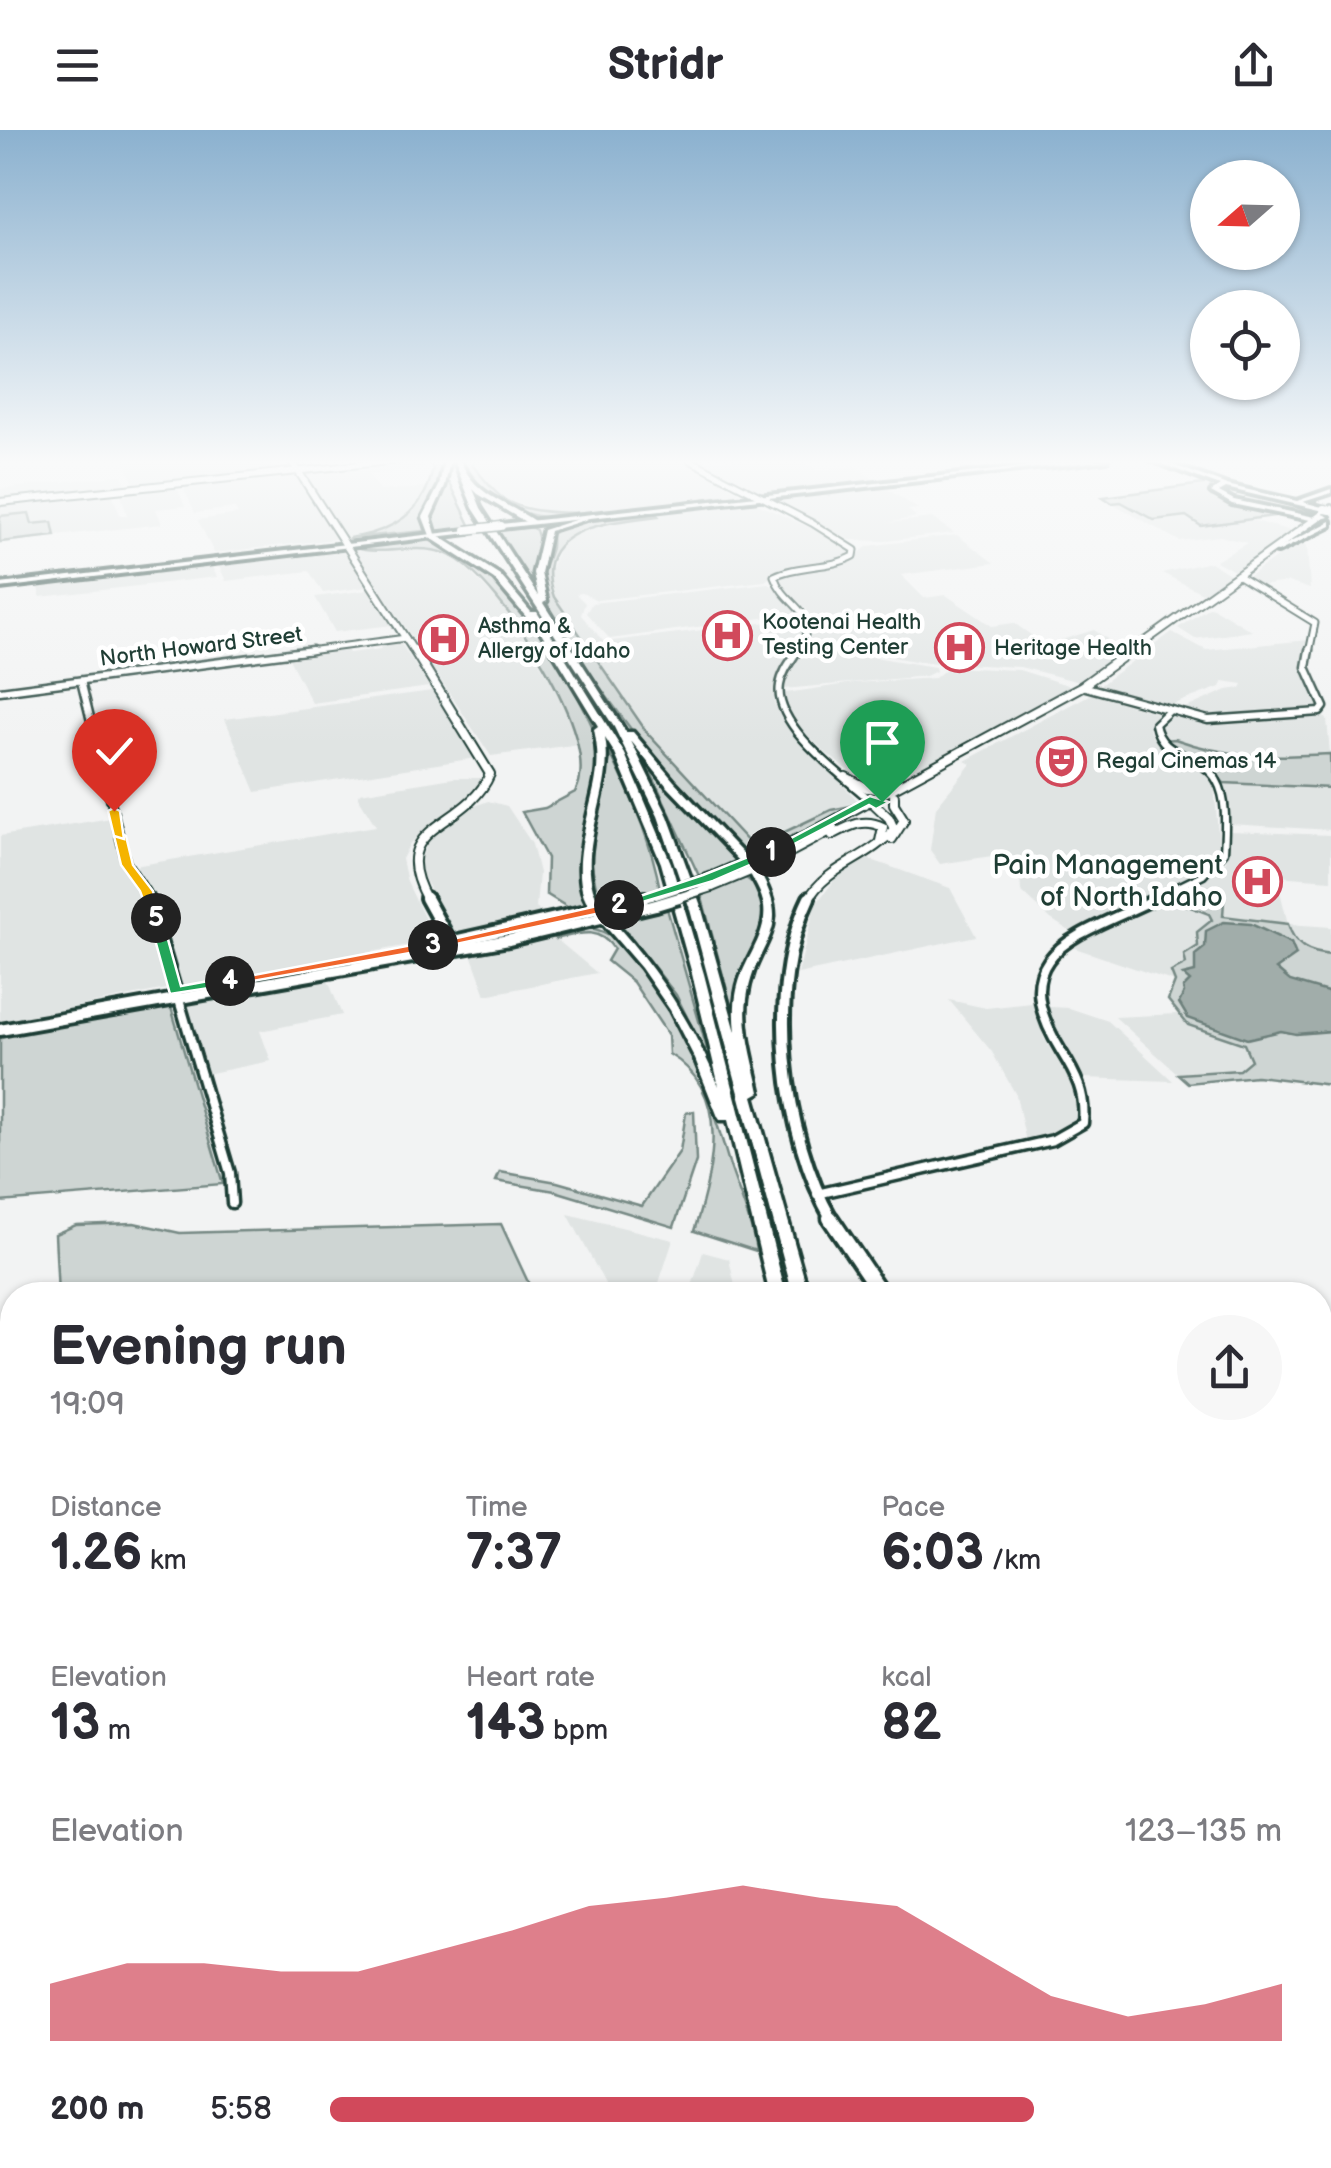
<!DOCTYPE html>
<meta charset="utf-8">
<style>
:root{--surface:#fff;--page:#f7f7f7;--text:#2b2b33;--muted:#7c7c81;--accent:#d1495b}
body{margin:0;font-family:"Balsamiq Sans",sans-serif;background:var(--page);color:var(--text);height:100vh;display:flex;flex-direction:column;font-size:38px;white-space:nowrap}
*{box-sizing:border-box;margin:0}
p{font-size:32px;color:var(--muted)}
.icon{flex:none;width:55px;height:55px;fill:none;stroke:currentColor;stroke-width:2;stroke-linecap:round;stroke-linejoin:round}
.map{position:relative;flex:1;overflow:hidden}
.panel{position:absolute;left:0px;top:1152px;width:1332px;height:888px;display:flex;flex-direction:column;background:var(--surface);border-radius:40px 40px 0 0;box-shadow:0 2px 8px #0004}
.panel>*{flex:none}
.needle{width:65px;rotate:250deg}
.buttons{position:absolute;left:1190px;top:30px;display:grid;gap:20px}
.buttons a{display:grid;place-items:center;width:110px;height:110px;border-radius:50%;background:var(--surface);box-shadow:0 2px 8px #0004;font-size:50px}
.pin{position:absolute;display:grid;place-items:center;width:85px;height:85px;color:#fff;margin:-102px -42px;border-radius:50% 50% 50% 0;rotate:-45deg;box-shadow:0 0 10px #0007}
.pin .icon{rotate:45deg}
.km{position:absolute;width:50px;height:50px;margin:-25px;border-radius:50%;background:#222;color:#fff;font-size:28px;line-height:50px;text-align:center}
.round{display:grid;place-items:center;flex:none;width:105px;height:105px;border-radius:52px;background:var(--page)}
.overview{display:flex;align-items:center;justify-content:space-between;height:170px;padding:0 50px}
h1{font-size:55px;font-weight:700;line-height:75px}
.figures{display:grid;grid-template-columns:repeat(3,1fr);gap:15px;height:170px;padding:10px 50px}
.figures div{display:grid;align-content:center}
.figures b{font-size:50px;font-weight:700}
.figures small{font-size:28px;font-weight:400}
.figures p{font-size:28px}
.chart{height:280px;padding:20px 50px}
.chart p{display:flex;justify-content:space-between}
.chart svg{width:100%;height:180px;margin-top:10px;fill:var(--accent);opacity:.7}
ul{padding:0 50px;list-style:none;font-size:32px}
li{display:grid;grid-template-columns:160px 120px 1fr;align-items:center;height:75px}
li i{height:25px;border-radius:12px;background:var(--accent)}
header{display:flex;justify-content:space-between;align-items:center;height:130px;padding:0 50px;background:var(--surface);font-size:45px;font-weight:700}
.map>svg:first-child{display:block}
.built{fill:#e0e4e3}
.green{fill:#ced5d3;stroke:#768984;stroke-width:2.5}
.water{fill:#a1adaa;stroke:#6d807b;stroke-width:2.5}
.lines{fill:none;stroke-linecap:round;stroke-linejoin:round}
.tertiary-far2-casing{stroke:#1f3d34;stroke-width:9}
.tertiary-far1-casing{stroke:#1f3d34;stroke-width:11}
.tertiary-casing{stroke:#1f3d34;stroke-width:15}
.secondary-casing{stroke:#1f3d34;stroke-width:9}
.primary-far4-casing{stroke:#1f3d34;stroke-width:10}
.primary-far3-casing{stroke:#1f3d34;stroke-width:12}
.primary-far2-casing{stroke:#1f3d34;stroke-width:18}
.primary-far1-casing{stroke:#1f3d34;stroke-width:21}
.primary-casing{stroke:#1f3d34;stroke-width:25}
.trunk-casing{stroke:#1f3d34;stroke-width:8}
.motorway-casing{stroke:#1f3d34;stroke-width:7}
.tertiary-far2{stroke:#fff;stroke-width:5}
.tertiary-far1{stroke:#fff;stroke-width:6}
.tertiary{stroke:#fff;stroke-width:8}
.secondary{stroke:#fff;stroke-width:5}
.primary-far4{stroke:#fff;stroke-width:6}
.primary-far3{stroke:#fff;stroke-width:8}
.primary-far2{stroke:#fff;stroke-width:10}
.primary-far1{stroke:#fff;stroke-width:14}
.primary{stroke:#fff;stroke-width:18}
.trunk{fill:#fff;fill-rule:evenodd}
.motorway{fill:#fff;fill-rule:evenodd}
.primary-bridge-far1-casing{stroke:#1f3d34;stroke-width:12;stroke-linecap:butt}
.primary-bridge-casing{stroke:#1f3d34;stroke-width:18;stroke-linecap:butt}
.trunk-bridge-casing{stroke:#1f3d34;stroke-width:11;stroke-linecap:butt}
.primary-bridge-far1{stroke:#fff;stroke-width:8}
.primary-bridge{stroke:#fff;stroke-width:10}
.trunk-bridge{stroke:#fff;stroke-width:8}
.split-1{fill:#22a559;stroke:#fff;stroke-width:2.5}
.split-2{fill:#22a559;stroke:#fff;stroke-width:2.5}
.split-3{fill:#f0652b;stroke:#fff;stroke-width:2.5}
.split-4{fill:#f0652b;stroke:#fff;stroke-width:2.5}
.split-5{fill:#22a559;stroke:#fff;stroke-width:2.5}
.split-6{fill:#f5b400;stroke:#fff;stroke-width:2.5}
.split-7{fill:#f5b400;stroke:#fff;stroke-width:2.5}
.labels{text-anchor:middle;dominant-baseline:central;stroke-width:9;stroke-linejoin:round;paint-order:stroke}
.far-poi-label{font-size:22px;fill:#1f3d34;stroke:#fff;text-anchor:start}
.far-street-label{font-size:22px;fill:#1f3d34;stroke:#fff}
.poi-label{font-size:28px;fill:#1f3d34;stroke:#fff;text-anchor:end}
</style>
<header><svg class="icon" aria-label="menu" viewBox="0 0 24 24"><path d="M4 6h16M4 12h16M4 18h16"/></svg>Stridr<svg class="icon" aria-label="share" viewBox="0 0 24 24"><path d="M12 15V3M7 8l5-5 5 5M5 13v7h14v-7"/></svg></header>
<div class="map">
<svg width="1331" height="2038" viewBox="0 0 1331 2038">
<rect width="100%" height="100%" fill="#f2f3f3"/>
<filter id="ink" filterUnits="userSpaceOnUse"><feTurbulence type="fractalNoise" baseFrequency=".01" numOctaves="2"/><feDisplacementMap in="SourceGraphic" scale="20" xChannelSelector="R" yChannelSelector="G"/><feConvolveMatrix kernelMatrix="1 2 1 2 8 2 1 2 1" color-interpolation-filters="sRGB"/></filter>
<g filter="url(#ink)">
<g class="built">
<path d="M124 330H286L291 338 134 355Z"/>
<path d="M420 330 427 337 368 345 381 361 429 357 403 391 386 400 347 408 304 342Z"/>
<path d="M473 330H684L746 366 582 382 544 381 505 370 473 336Z"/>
<path d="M696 330H802L817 340 855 336 878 352 764 365Z"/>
<path d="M294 343 336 409 214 423 198 390 238 384 234 378 195 383 182 355Z"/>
<path d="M122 345 127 356 0 371 1 359Z"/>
<path d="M176 356 185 376 156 379 162 394 55 406 52 392 32 394 29 383 0 386V374L112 363 120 385H127L120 361Z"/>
<path d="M884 357 918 379 908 380 917 387 888 393 932 388 954 403 885 411 850 410 776 370Z"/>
<path d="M1165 369 1212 394 1248 389 1295 402 1234 441 1216 431 1247 413 1220 406 1179 411 1112 373Z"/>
<path d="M753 372 833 408 850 418V427L782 439 765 451 597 470 582 463 576 464 585 473 581 485 604 512 801 488 802 506 776 550 774 573 786 595 859 672 831 680 753 717 648 604 554 467 549 445 559 416 581 401 656 384Z"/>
<path d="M957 405 994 433 901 445 924 468 946 465 992 496 1014 493 1045 515 1094 500 1126 522 1080 552 1020 537 920 532 813 513 809 510 813 500 807 480 776 450 782 443 848 432 868 416Z"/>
<path d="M1298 413 1307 415 1310 459 1288 452 1259 456 1246 448Z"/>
<path d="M392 417 434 421 456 428 505 478 562 569 580 614 491 626 355 421Z"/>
<path d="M345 422 367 457 323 463 309 441 226 451 219 436Z"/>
<path d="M1210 432 1233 446 1206 465 1162 443Z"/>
<path d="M212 437 217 447 40 467 38 457Z"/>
<path d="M768 453 788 468 799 483 610 509 586 483 592 473Z"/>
<path d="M368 460 392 495 335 502 315 467Z"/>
<path d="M1209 477 1214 478 1252 501 1195 509 1178 498Z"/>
<path d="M1172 502 1206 520 1309 510 1302 537 1319 580 1213 589 1179 581 1227 560 1241 558 1243 554 1223 551 1220 557 1166 577 1099 556Z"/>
<path d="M400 512 429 557 312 573 288 527 346 518 349 523 381 519 379 514Z"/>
<path d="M807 516 935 537 936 541 926 546 784 559 786 548Z"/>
<path d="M948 537 1019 540 1074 557 886 659 868 657 826 623 794 592 784 573 786 563 854 553 935 548Z"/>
<path d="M432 561 476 628 256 662 225 589Z"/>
<path d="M1091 564 1158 583 1149 599 1153 608 1204 642 1214 654 1219 715 1214 729 1198 743 1074 804 1051 789 1021 761 1020 745 998 725 940 734 930 720 936 677 971 634 965 631Z"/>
<path d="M1318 584 1327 589 1330 624 1252 628 1164 610 1160 598 1172 586 1242 593Z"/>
<path d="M453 648H481L472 664 410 713 402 729 407 752 432 804 426 812 180 857 153 765 134 736 376 696 358 667 360 663Z"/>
<path d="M1224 653 1331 658V700L1230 694Z"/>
<path d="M488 671 507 676 532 714 539 743 536 777 546 790 467 804 452 799 422 744 419 731 430 709 475 676Z"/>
<path d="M111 688 124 739 144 767 166 859 0 892V706Z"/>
<path d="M1230 701 1331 705V750L1276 746 1288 794 1331 797V825L1309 824 1292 806 1288 794 1222 786 1200 770 1188 777 1209 784 1212 790 1198 816 1184 825 1186 834 1175 838V852L1069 816 1210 746 1226 731Z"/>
<path d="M866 728 950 758 976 806 798 844 815 775 837 747Z"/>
<path d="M550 804 597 843 486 865 471 824Z"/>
<path d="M325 843 342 885 260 901 271 931 206 944 185 871Z"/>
<path d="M949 870 986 878 1032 873 1044 908 1078 965 1079 985 1070 996 1026 1012 1016 965 992 922Z"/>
<path d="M1050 877 1069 878 1108 891 1173 951 1081 948 1053 898 1046 880Z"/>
<path d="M1177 884 1188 895 1244 914 1251 930 1239 940 1178 944 1115 887Z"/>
<path d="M568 1084 673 1110 655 1165H611Z"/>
<path d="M703 1122 729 1129 737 1165H689Z"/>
</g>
<g class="green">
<path d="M427 330H442C445 357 421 375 425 401L349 408C392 402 425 383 433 338Z"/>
<path d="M462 330H473V336C484 348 497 368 513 374 563 395 669 372 725 366L739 369 549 388C505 382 484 367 462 330Z"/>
<path d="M447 353H450L472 399 434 402 429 388Z"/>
<path d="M1211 353V366L1281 385 1201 396 1186 386 1154 390 1121 372 1112 373 1103 367Z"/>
<path d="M29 383 32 394 52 392 55 406 0 412V386Z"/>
<path d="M656 384 658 386C611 392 528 397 554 467L648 604 753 717 831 680 851 676C827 690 774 726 747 721 711 715 561 512 547 472 539 451 543 441 550 421 553 414 550 406 551 399L565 394Z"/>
<path d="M530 397 536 400 541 417 533 458 495 401Z"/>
<path d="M435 409C452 420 472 429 488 442 531 477 573 553 596 604 609 638 586 676 581 711 578 732 583 752 587 773L582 777 546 789 541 783 562 782 567 777 546 764 547 728 522 682 545 678 575 662C606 610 500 453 453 427 423 410 384 427 356 418Z"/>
<path d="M1175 609C1230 629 1273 627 1330 624L1331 658 1224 653 1210 638 1164 610Z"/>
<path d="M611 625C633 668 651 711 660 759L607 774 599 773 589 720Z"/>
<path d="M654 640 736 729 734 733 699 746 650 641Z"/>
<path d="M746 748C783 772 752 816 742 845 737 858 735 872 734 886L701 764Z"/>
<path d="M1202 769 1224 771 1223 786 1288 794C1295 817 1309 823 1331 825V955L1256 946 1188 953 1178 944 1239 940 1251 930 1244 914 1188 895 1168 870 1175 852 1171 842 1186 834 1184 825 1198 816 1197 802 1212 790 1209 784 1188 776Z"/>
<path d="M666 775 707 919H703L676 865 621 795 625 787Z"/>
<path d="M587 798C656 801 713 977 729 1033 738 1062 752 1090 756 1121L694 1101C713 1042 733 962 669 924L668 905 633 852 607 831 614 819C598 796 580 803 556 809L552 805Z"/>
<path d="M170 874 223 1054 0 1072V903Z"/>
<path d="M694 981 696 1031 674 1097 555 1061 496 1051 500 1042 557 1052 642 1076 680 1021 686 983Z"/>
<path d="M134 1093 180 1103 501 1094 534 1165H241L233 1156 210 1165H58L55 1104 76 1095Z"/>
<path d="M0 1601H12V2028H713L690 2038H0Z"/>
</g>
<path class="water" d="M1224 792 1251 794 1291 813 1296 825 1276 839 1290 851 1331 863V901L1296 904 1281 901 1247 909 1188 888 1179 873 1184 863 1183 858 1190 851 1183 845 1195 842V825L1205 817 1206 801Z"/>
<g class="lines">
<defs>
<g id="tertiary-far2">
<path d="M690 330 812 393 855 420 854 426C830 439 799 434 774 446 786 480 824 479 797 523"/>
<path d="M1237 445 1315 493 1309 523"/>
<path d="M293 523 406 508"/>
</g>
<g id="tertiary-far1">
<path d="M798 520C791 531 782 542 780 555 773 596 842 645 870 670"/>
<path d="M81 551 126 732 151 770"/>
<path d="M1082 556 1208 590 1320 582 1324 577 1306 537 1309 520"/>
<path d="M0 561 312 520"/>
<path d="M1152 770 1203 745 1224 722C1225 701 1228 670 1217 651 1202 623 1161 629 1155 594L1169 581"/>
</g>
<g id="tertiary">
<path d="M149 768 230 1043 232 1073"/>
<path d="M817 1064 1053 1010 1083 993C1086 964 1076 945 1061 921 999 820 1080 806 1157 768"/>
</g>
<path id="secondary" d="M298 341 403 330"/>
<g id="primary-far4">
<path d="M291 330 415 523"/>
<path d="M0 372 298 341"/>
<path d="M1129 523 1331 378"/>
</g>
<g id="primary-far3">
<path d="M414 520 490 644C466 701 384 692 427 770"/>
<path d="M846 647 867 658 884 660"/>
<path d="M832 705C849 696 864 687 883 697L880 711"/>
<path d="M892 709 904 690 894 674V666"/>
<path d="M708 748 809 704 1082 556 1132 520"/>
<path d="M712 757 772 732 834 699"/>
<path d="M634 770 656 765"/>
<path d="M808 770C826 736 870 729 894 699L889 688 870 670"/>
</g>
<g id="primary-far2">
<path d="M426 768 453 817"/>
<path d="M809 768C765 858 783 1004 832 1090"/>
<path d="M450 812 644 768"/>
<path d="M0 900 509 810 656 775"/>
</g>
<path id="primary-far1" d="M830 1088 882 1165"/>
<g id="primary">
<path d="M1320 1809 1331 1825"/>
<path d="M1320 1903 1331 1920"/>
</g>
<g id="trunk">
<path d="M1086 330H1107L501 398 498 396 501 394Z"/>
<path d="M1151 330H1160L1227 355 1297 371 1331 359V363L1303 372 1326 378 1327 379 1324 381 1226 358 1219 362 1234 370 1315 387 1326 385 1329 387 1315 391 1232 374 1211 362 1220 356Z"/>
<path d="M1331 391V396L1278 422 1273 421Z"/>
<path d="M467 400 470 402 469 403 0 458V454Z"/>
</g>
<g id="motorway">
<path d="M450 330 445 356 431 387 436 404 500 445 531 482H537L625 624 671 733 704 844 786 1165H770L728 990H720L718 987 695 929 670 880 641 838 598 788 604 785 608 786C656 837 691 891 719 956L692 844 661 733 615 624 605 608C615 659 579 709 593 759 596 766 600 774 604 781L598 784C561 758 591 683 596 647 599 630 597 615 594 599L598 596 536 494H532L494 449 431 408 423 387 439 356 444 331Z"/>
<path d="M454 330H460C476 367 505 371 536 392L529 394 478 364 473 359 481 378 538 466 533 443 543 400 584 387 588 389 550 401 541 443 547 471 543 473 626 602H633L674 651 752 733 747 736 743 735 666 655 631 611 668 686 701 776 736 902C734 883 734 865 741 846 749 824 767 802 764 777 762 763 754 752 748 740L749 738H757C797 803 755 809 747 869 743 900 754 932 760 962L753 966 809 1165H793L689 776 658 686 614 597 473 378Z"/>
<path d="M984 2028H1008L1011 2038H987Z"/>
<path d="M1023 2028H1047L1050 2038H1026Z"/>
</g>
</defs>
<use href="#tertiary-far2" class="tertiary-far2-casing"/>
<use href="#tertiary-far1" class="tertiary-far1-casing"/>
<use href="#tertiary" class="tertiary-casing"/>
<use href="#secondary" class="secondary-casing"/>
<use href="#primary-far4" class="primary-far4-casing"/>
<use href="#primary-far3" class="primary-far3-casing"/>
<use href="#primary-far2" class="primary-far2-casing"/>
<use href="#primary-far1" class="primary-far1-casing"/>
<use href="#primary" class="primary-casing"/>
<use href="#trunk" class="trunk-casing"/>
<use href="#motorway" class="motorway-casing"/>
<use href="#tertiary-far2" class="tertiary-far2"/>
<use href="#tertiary-far1" class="tertiary-far1"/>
<use href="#tertiary" class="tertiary"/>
<use href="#secondary" class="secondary"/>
<use href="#primary-far4" class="primary-far4"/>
<use href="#primary-far3" class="primary-far3"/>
<use href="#primary-far2" class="primary-far2"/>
<use href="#primary-far1" class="primary-far1"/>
<use href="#primary" class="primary"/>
<use href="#trunk" class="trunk"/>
<use href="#motorway" class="motorway"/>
<defs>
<g id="primary-bridge-far1">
<path d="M656 765 708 748"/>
<path d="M671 770 712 757"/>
</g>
<path id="primary-bridge" d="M656 775 679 768"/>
<g id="trunk-bridge">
<path d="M1324 379 1331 380"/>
<path d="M466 400 501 396"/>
</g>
</defs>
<use href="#primary-bridge-far1" class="primary-bridge-far1-casing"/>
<use href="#primary-bridge" class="primary-bridge-casing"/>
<use href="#trunk-bridge" class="trunk-bridge-casing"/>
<use href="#primary-bridge-far1" class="primary-bridge-far1"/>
<use href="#primary-bridge" class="primary-bridge"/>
<use href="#trunk-bridge" class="trunk-bridge"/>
</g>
</g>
<linearGradient id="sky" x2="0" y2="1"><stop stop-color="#8bb1cf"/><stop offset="0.54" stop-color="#f9fafa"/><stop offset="1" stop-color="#f9fafa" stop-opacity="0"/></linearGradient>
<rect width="1331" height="615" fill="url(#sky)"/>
<path class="split-1" d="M870 666 889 672 876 679 869 675 775 724 765 722Z"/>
<path class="split-2" d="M771 718 777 722 775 724 713 751 619 779 613 775 703 745Z"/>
<path class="split-3" d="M619 771 626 775 624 778 433 819 426 815Z"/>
<path class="split-4" d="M433 811 438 812V818L230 855 223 851Z"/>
<path class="split-5" d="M156 784 162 788 181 856 230 847 235 848V854L170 864 149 788Z"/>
<path class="split-6" d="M120 702 126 706 133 735 153 761 160 791H151L140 761 121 735 114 706Z"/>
<path class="split-7" d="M114 678 120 681 124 709 114 706 108 681Z"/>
<defs>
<symbol id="hospital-ring" viewBox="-11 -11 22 22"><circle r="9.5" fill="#fff" stroke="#d1495b" stroke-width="1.5"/><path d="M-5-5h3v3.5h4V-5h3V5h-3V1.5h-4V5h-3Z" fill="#d1495b"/></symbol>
<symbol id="theatre-ring" viewBox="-11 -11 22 22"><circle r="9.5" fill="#fff" stroke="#d1495b" stroke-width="1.5"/><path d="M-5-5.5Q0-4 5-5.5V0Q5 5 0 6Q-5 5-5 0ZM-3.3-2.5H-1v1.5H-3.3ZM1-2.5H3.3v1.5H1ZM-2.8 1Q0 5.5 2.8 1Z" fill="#d1495b"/></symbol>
</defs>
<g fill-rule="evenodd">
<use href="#hospital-ring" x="700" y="478" width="55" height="55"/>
<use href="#hospital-ring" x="416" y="482" width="55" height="55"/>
<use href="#hospital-ring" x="932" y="490" width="55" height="55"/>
<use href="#theatre-ring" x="1034" y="604" width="55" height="55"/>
<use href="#hospital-ring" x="1230" y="724" width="55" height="55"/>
</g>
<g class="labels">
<g class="far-poi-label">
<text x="762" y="492">Kootenai Health<tspan x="762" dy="25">Testing Center</tspan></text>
<text x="478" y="496">Asthma &amp;<tspan x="478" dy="25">Allergy of Idaho</tspan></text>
<text x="994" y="518">Heritage Health</text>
<text x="1096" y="631">Regal Cinemas 14</text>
</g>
<g class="far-street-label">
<text transform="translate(201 517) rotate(-7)">North Howard Street</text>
</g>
<g class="poi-label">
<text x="1223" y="735">Pain Management<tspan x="1223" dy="32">of North Idaho</tspan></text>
</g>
</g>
</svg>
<div class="buttons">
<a><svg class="needle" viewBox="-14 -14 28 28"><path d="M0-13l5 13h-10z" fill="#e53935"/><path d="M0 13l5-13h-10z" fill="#7c7c81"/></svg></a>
<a><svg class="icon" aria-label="locate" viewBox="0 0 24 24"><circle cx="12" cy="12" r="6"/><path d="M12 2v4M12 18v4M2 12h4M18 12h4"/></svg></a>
</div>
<div class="pin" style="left:882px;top:672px;background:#1e9e55"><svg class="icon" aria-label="arrive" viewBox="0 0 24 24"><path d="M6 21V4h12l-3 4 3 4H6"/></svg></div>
<div class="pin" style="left:114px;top:681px;background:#d93025"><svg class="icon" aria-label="check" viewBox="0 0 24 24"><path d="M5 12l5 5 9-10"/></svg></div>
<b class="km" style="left:771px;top:722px">1</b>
<b class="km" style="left:619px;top:775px">2</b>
<b class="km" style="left:433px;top:815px">3</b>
<b class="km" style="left:230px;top:851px">4</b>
<b class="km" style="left:156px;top:788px">5</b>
<section class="panel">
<div class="overview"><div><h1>Evening run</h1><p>19:09</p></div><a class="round"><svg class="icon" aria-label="share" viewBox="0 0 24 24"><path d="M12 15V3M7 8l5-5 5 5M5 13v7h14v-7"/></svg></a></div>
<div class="figures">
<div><p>Distance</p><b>1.26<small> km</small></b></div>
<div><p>Time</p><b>7:37</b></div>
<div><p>Pace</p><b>6:03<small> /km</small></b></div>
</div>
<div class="figures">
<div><p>Elevation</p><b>13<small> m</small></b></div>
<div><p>Heart rate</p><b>143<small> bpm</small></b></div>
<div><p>kcal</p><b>82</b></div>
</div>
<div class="chart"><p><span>Elevation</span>123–135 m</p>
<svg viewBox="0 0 160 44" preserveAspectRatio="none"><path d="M0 44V30L10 25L20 25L30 27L40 27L50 22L60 17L70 11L80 9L90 6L100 9L110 11L120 22L130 33L140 38L150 35L160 30V44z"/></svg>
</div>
<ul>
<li><b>200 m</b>5:58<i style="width:74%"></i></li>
</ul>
</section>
</div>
